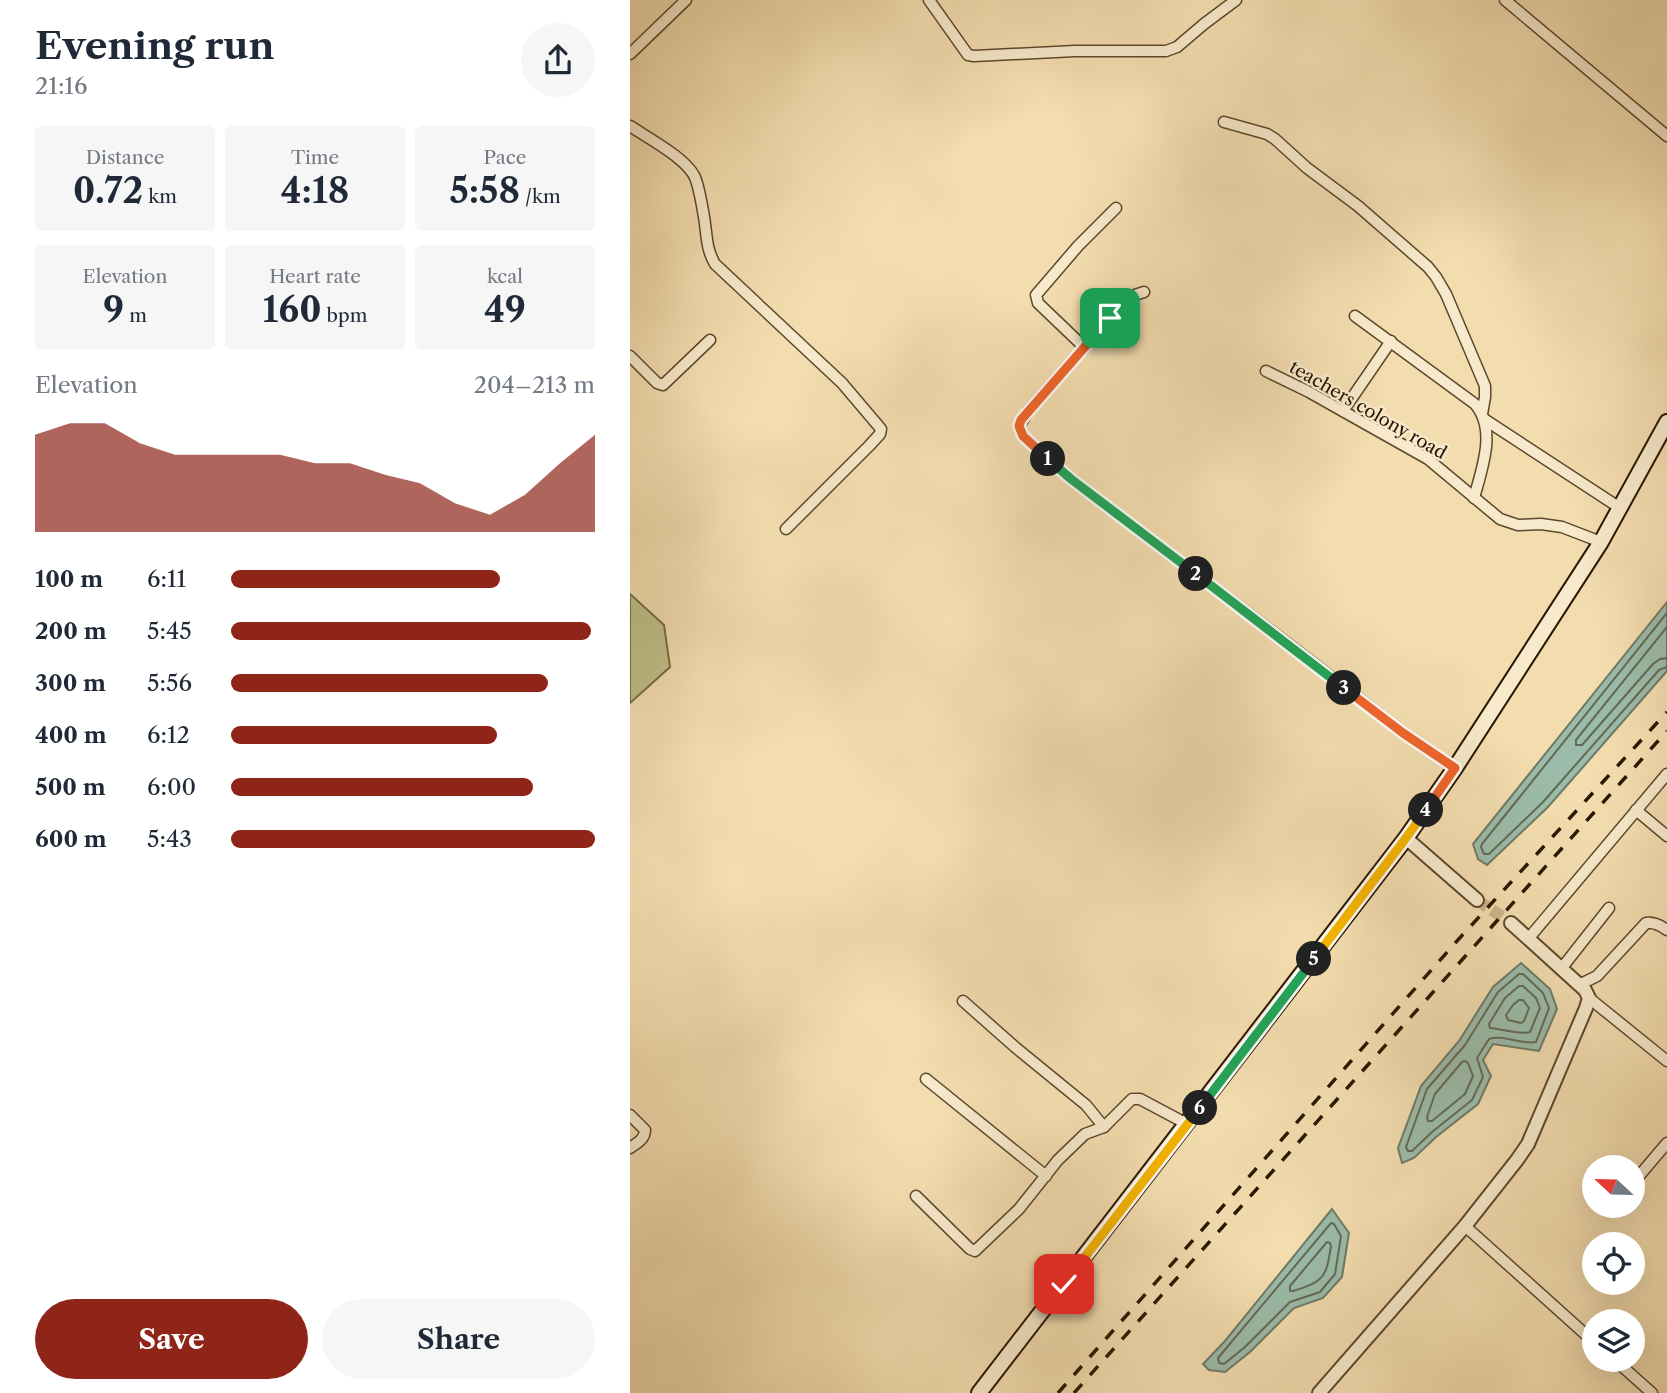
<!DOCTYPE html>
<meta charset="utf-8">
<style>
:root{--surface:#fff;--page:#f6f6f7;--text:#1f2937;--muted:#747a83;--accent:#8f2418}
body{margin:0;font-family:"Libre Caslon Text",serif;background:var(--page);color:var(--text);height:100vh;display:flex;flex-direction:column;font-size:26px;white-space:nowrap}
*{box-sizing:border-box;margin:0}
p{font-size:23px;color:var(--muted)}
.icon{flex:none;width:38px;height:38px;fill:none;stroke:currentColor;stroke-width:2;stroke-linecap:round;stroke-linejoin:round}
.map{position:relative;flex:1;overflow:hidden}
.details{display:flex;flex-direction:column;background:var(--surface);width:630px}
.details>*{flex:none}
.needle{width:46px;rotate:292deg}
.tools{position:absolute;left:952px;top:1155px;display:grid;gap:14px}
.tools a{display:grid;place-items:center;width:63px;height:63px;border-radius:50%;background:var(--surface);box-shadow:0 7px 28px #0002;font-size:35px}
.pin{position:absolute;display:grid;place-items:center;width:60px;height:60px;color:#fff;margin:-30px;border-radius:14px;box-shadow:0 4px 10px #0006}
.km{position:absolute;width:35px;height:35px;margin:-18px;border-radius:50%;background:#222;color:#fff;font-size:19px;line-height:35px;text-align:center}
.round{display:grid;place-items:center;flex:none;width:74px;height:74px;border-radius:37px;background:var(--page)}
.overview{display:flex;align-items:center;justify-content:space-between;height:119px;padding:0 35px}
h1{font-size:38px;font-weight:700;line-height:52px}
.metrics{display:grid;grid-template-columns:repeat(3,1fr);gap:10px;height:119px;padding:7px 35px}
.metrics div{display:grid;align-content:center;border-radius:7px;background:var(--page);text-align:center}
.metrics b{font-size:35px;font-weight:700}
.metrics small{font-size:19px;font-weight:400}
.metrics p{font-size:19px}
.chart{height:196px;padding:14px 35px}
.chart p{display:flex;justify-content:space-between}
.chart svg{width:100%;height:126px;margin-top:7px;fill:var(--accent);opacity:.7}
.button{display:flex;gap:14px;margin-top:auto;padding:14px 35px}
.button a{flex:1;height:80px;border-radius:42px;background:var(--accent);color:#fff;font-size:28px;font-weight:700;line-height:80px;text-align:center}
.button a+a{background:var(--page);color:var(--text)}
ul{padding:0 35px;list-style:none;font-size:23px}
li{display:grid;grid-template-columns:112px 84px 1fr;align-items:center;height:52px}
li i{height:18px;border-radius:9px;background:var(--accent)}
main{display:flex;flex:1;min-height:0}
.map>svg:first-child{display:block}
.park{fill:#bfbf87;stroke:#746b44;stroke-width:2}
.water{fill:#9bbcaa;stroke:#6e7a66;stroke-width:2}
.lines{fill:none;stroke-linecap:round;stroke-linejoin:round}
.shore{stroke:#626a55;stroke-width:2}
.tertiary-tunnel{stroke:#cbb58c;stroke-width:12;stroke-dasharray:12 6;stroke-linecap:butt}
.minor-casing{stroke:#5c482c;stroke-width:13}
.tertiary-casing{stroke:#5c482c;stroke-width:16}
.secondary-casing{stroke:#2a1700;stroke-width:18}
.minor{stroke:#f7e9cb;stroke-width:10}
.tertiary{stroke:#f7e9cb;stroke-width:12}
.secondary{stroke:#f7e9cb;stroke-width:14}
.rail{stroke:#2a1700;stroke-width:3.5;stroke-dasharray:12 12;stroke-linecap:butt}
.split-1-casing{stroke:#fff;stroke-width:14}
.split-2-casing{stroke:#fff;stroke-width:14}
.split-3-casing{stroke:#fff;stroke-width:14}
.split-4-casing{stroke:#fff;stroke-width:14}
.split-5-casing{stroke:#fff;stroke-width:14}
.split-6-casing{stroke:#fff;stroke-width:14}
.split-7-casing{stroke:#fff;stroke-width:14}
.split-1{stroke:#f0652b;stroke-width:9}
.split-2{stroke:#22a559;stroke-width:9}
.split-3{stroke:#22a559;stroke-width:9}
.split-4{stroke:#f0652b;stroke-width:9}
.split-5{stroke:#f5b400;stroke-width:9}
.split-6{stroke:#22a559;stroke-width:9}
.split-7{stroke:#f5b400;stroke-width:9}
.labels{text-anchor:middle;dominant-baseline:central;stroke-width:5;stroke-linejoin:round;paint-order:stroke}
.street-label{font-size:18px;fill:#2a1700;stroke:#f7e9cb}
</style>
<main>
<section class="details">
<div class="overview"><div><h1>Evening run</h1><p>21:16</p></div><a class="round"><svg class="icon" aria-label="share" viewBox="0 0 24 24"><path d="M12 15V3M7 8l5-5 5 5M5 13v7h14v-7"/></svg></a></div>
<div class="metrics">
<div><p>Distance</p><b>0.72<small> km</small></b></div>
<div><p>Time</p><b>4:18</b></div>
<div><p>Pace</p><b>5:58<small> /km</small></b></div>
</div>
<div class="metrics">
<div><p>Elevation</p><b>9<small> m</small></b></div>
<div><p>Heart rate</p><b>160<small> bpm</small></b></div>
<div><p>kcal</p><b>49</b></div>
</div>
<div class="chart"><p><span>Elevation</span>204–213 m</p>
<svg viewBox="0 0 160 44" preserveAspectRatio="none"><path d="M0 44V10L10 6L20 6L30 13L40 17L50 17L60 17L70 17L80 20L90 20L100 24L110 27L120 34L130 38L140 31L150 20L160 10V44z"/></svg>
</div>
<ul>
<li><b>100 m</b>6:11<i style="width:74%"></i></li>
<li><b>200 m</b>5:45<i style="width:99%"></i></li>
<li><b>300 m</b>5:56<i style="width:87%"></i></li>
<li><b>400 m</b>6:12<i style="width:73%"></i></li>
<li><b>500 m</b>6:00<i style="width:83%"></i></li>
<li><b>600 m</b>5:43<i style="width:100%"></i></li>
</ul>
<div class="button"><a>Save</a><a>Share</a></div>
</section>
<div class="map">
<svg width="1037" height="1393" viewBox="0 0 1037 1393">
<rect width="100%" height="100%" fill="#f3ddaf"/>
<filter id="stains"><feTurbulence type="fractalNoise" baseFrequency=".00286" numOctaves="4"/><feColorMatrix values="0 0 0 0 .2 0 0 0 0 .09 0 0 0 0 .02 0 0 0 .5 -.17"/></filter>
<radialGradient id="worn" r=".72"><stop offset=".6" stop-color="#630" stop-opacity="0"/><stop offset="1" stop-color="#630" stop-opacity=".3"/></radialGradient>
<path class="park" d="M0 594 34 625 40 667 0 703Z"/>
<g class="water">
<path d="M1037 602V671L918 807 857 865 848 859 843 844Z"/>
<path d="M891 963 920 989 927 1009 909 1051 863 1044 853 1060 861 1076 848 1104 806 1137 784 1158 772 1163 768 1148 791 1086 829 1041 863 987Z"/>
<path d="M702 1209 719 1233 712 1277 693 1298 664 1308 620 1352 595 1372 579 1370 573 1364 595 1341Z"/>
</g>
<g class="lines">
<g class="shore">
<path d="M1037 613 852 844 851 847 854 854H859L913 802 1029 670 1037 667"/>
<path d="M1037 627 946 740V745H952L1023 664 1030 659 1037 658"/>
<path d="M889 974H893L913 993 919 1008 906 1042C890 1045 873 1034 859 1039L847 1058 853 1077 842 1100 802 1132 782 1151H778L776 1147 797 1089 835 1045 868 992Z"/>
<path d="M889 986H893L906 998 910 1008 900 1032C888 1035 873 1029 860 1028L859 1024 875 998Z"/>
<path d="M889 1000H893L899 1008 894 1021 891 1023 878 1020 876 1015 883 1005Z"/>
<path d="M835 1061 838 1063 843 1076 835 1094 802 1121H798L797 1117 805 1094 832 1062Z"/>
<path d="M701 1223 704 1224 711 1236 705 1274 690 1292 660 1302 615 1347 594 1364 589 1363 588 1358Z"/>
<path d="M697 1242 700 1243 701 1246C696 1277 695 1281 663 1291H660V1286Z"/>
</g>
<path class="tertiary-tunnel" d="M847 900 881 923"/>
<defs>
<g id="minor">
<path d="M299 0 338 55 344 56 445 51H536L547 47 574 24 606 0"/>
<path d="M875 0 1037 136"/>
<path d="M0 54 56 0"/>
<path d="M594 122 637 134 645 139 677 168 728 206 798 267 806 277 816 294 855 386V397L852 414"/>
<path d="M0 126C18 138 60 160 66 180 70 192 72 205 74 217 77 235 76 249 85 264L212 383 251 429 250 434 239 446 156 529"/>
<path d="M514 292 502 296 480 318 399 410 389 426 393 436 441 479 666 650 773 733 825 768"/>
<path d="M725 316 845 404C867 430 852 468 844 498"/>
<path d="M454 347 408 303 406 295 448 246 486 208"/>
<path d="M0 356 27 383 33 385 80 340"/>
<path d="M636 371 679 392 798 459 870 519 888 525 911 524 932 527 971 542"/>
<path d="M713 411 761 341"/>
<path d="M854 419 990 508"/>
<path d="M1006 810 1037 836"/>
<path d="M898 939 1037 774"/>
<path d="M931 969 979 908"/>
<path d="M949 985 967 976 1016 923C1024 922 1030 925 1037 930"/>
<path d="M959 998 1037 1061"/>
<path d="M333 1001 385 1047 456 1105 474 1127"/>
<path d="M296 1079 416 1176"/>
<path d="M0 1115 15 1130C15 1139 7 1143 0 1148"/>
<path d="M1003 1183 1037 1143"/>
<path d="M286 1196 340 1249 345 1251 389 1209 428 1160 455 1134 474 1127 502 1099H510L557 1124"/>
<path d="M835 1226 964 1342"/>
<path d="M985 1360 1022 1393"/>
</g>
<g id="tertiary">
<path d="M776 838 847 900"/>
<path d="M689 1393 835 1226 887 1160 898 1144 956 1008 959 998 955 990 881 923"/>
</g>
<path id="secondary" d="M349 1393 776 838 825 768 971 542 1037 422"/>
</defs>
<use href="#minor" class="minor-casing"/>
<use href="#tertiary" class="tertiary-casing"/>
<use href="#secondary" class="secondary-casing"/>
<use href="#minor" class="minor"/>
<use href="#tertiary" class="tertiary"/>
<use href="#secondary" class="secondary"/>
<g class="rail">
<path d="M428 1393 827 941 1037 712"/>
<path d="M444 1393 1037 731"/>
</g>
</g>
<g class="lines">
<defs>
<path id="split-1" d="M418 459 393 436 389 426 391 420 480 318"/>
<path id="split-2" d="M418 459 441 479 566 574"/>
<path id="split-3" d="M566 574 714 688"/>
<path id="split-4" d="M714 688 773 733 825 768 796 810"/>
<path id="split-5" d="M684 959 776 838 796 810"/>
<path id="split-6" d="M570 1108 684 959"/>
<path id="split-7" d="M434 1284 570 1108"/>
</defs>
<use href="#split-1" class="split-1-casing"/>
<use href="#split-2" class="split-2-casing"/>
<use href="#split-3" class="split-3-casing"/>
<use href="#split-4" class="split-4-casing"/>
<use href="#split-5" class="split-5-casing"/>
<use href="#split-6" class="split-6-casing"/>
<use href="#split-7" class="split-7-casing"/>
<use href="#split-1" class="split-1"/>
<use href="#split-2" class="split-2"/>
<use href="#split-3" class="split-3"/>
<use href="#split-4" class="split-4"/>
<use href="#split-5" class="split-5"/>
<use href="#split-6" class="split-6"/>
<use href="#split-7" class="split-7"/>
</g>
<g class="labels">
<g class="street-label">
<text transform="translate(738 410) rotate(30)">teachers colony road</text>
</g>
</g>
<rect width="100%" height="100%" filter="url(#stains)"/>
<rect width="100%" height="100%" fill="url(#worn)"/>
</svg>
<div class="tools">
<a><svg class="needle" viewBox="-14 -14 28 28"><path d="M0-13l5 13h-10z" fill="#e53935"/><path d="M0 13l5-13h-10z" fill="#747a83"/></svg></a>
<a><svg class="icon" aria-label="locate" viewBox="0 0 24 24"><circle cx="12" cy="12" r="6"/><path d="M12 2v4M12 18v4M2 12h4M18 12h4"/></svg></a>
<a><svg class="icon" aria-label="layers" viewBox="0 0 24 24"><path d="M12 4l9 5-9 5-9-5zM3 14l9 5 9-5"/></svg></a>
</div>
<div class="pin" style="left:480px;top:318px;background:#1e9e55"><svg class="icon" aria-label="arrive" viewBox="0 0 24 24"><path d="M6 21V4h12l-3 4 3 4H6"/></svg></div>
<div class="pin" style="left:434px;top:1284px;background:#d93025"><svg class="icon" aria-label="check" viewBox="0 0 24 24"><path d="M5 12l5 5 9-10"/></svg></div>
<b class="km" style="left:418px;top:459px">1</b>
<b class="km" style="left:566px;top:574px">2</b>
<b class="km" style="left:714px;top:688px">3</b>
<b class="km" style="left:796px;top:810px">4</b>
<b class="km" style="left:684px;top:959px">5</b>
<b class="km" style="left:570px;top:1108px">6</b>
</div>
</main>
